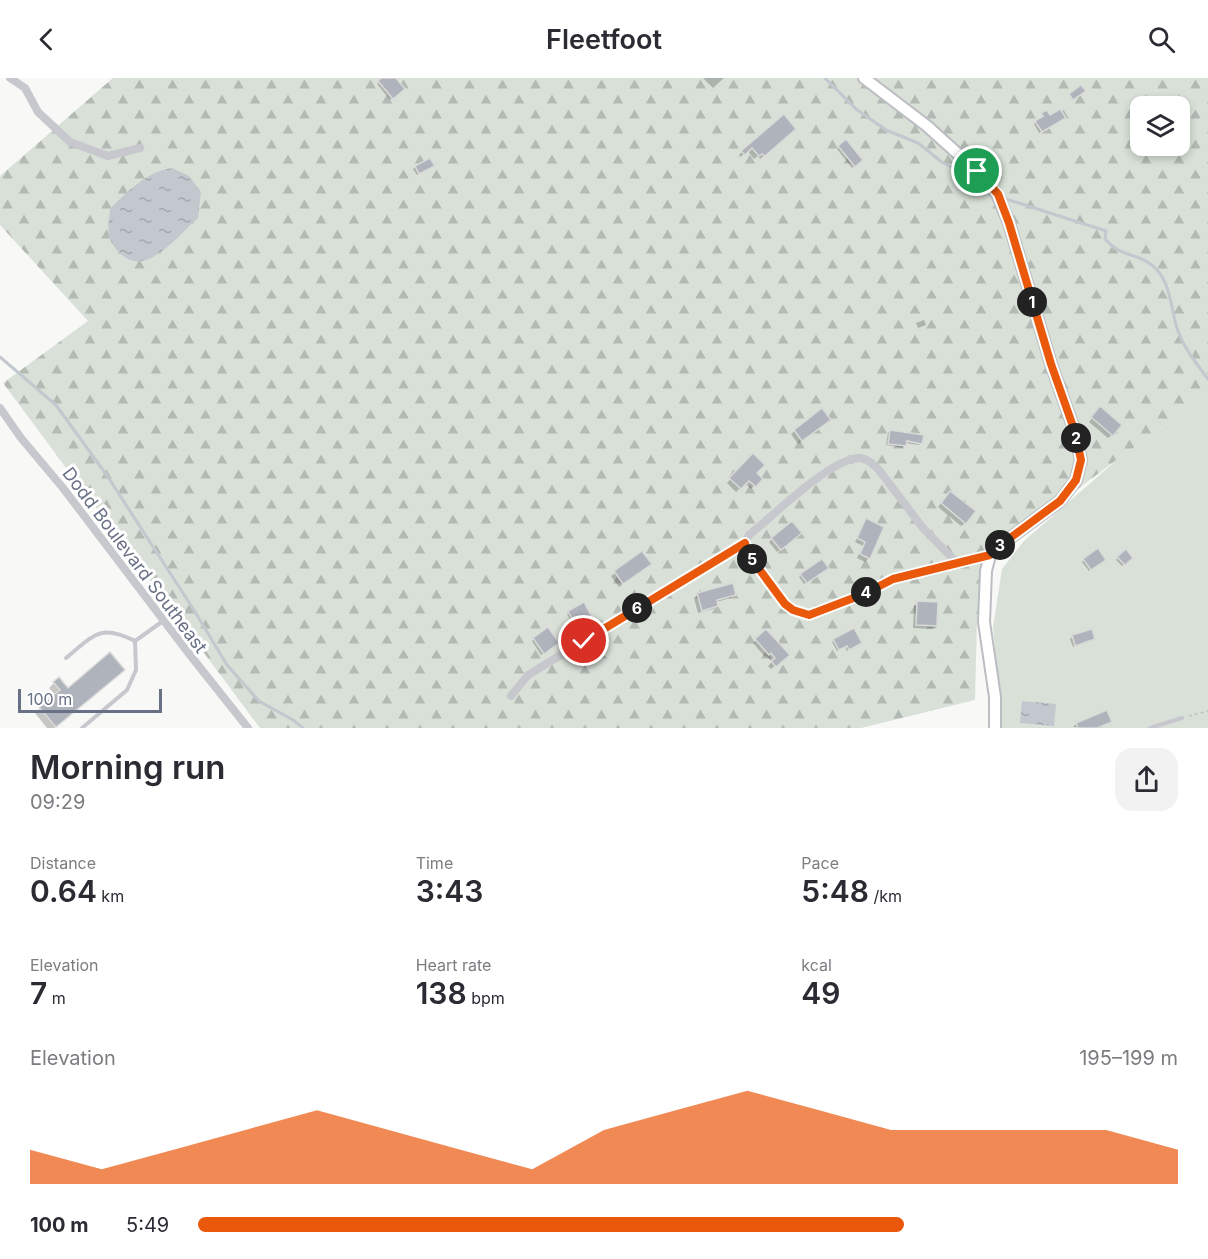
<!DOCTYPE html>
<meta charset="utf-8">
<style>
:root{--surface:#fff;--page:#f2f2f3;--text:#2b2b33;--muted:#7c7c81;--accent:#ea580c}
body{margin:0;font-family:Inter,sans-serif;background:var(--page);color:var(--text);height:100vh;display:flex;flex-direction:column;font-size:22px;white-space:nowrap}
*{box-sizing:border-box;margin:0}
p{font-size:20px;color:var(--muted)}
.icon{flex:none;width:33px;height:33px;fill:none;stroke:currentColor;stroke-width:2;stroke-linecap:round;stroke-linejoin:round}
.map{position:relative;height:650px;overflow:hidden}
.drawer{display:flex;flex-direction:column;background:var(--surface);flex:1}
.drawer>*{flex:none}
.controls{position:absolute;left:1130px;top:18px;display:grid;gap:12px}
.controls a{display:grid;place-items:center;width:60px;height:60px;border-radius:12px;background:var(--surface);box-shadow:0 3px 9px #0003;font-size:30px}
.scale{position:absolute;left:18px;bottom:15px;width:144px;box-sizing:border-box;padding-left:6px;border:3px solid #687186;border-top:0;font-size:16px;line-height:21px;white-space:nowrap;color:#687186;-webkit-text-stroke:4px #fff;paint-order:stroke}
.pin{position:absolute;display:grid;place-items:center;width:51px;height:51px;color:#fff;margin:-26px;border:3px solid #fff;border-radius:50%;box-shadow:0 2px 6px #0007}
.km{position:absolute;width:30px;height:30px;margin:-15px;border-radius:50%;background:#222;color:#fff;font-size:16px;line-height:30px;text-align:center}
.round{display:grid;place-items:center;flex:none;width:63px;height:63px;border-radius:18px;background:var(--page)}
.headline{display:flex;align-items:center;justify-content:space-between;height:102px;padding:0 30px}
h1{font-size:33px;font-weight:600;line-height:45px}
.figures{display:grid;grid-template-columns:repeat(3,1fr);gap:9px;height:102px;padding:6px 30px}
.figures div{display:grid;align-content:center}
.figures b{font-size:30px;font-weight:600}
.figures small{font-size:16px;font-weight:400}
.figures p{font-size:16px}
.chart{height:168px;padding:12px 30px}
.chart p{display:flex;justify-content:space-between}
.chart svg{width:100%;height:108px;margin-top:6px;fill:var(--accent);opacity:.7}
ul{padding:0 30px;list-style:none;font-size:20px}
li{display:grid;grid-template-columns:96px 72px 1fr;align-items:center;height:45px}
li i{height:15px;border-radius:8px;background:var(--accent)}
header{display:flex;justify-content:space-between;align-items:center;height:78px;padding:0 30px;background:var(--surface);font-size:27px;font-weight:600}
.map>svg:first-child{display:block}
.grass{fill:#d8e0d7}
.forest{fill:url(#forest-firs);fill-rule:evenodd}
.water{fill:url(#water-ripples)}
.shadow{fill:#0003}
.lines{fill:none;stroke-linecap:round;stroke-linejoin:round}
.stream{stroke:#c3c8cf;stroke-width:3}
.building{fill:#afb3bc;stroke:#dadad8;stroke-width:1.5}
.secondary-casing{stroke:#bbbdc3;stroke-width:14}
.path{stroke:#c0c1c4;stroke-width:1.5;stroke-dasharray:3 3;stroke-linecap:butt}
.lane{stroke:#c6c8cd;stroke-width:4}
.street{stroke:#c6c8cd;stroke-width:8}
.secondary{stroke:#fff;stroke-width:10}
.route-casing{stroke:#fff;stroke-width:12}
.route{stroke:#ea580c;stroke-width:8}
.labels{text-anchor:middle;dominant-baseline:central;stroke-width:6;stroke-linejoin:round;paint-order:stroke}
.street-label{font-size:18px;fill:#687186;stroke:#fff}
</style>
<header><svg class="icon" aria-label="back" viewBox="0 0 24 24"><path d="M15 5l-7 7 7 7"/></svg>Fleetfoot<svg class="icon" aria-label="search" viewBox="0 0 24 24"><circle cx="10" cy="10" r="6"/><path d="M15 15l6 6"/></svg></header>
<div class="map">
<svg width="1208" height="650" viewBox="0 0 1208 650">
<defs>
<pattern id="forest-firs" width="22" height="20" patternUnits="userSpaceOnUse" patternTransform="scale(1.5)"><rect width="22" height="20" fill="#d8e0d7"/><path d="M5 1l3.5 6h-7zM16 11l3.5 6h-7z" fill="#b3bab4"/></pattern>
<pattern id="water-ripples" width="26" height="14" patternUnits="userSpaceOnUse" patternTransform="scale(1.5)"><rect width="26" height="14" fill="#c3c8cf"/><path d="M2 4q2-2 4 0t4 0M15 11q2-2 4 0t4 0" fill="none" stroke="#a2a7ae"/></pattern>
</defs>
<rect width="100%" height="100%" fill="#f8f8f6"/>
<path class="grass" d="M1208 318V650H1002L993 549 1002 491 1023 464 1119 380Z"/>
<path class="forest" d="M113 0H1208V318L1119 380 990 477 977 540 975 622 861 650H260L3 305 88 243 0 147V98ZM1140 28H1179V68H1140Z"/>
<g class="water">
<path d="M172 90 189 98 201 114 198 140C180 155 147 200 122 177 104 160 108 154 110 131 128 113 146 94 172 90Z"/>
<path d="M1022 623 1056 626 1054 648 1020 645Z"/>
</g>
<g class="shadow">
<path d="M384 0H394L403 11 390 22 377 6Z"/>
<path d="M703 0H724L713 10Z"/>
<path d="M1047 34 1049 39 1062 42 1039 55 1034 46Z"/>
<path d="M783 39 791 55 760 81 758 78 754 81 748 73 740 79 739 77 742 74Z"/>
<path d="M846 63 861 82 852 90 837 71Z"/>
<path d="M429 82 431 90 417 97 413 91Z"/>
<path d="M924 242 926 247 918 250 916 245Z"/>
<path d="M1097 334 1112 357 1108 360 1089 344Z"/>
<path d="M826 345 798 366 791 356 795 353Z"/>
<path d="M890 353 921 365 919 367 905 365 903 370 886 367 888 355Z"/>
<path d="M753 377 755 395 761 401 751 411 745 405 736 414 727 405Z"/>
<path d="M947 418 965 445 961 448 938 429Z"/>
<path d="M866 442 869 480 865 484 857 480 863 468 855 464Z"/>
<path d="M796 458 777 474 769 464 772 461Z"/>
<path d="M1126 473 1131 480 1122 488 1116 482Z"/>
<path d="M642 475 646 489 619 509 611 498Z"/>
<path d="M1084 482 1102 483 1089 493 1082 484Z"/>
<path d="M825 492 804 506 799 499 801 497Z"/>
<path d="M698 516H735L731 520 716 524 717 528 713 531 698 535 694 520Z"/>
<path d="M918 524 935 548 932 551 913 550 914 528Z"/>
<path d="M569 534 588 541 574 549 567 536Z"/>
<path d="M547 551 555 567 541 577 532 563Z"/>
<path d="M1091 552 1093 560 1091 563 1073 569 1070 561 1072 559Z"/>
<path d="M766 553 787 577 771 591 768 588 772 584 766 578 765 579 753 565Z"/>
<path d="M834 562 858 567 847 573 845 569 837 573 832 564Z"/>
<path d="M118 597 54 650H47L35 635 56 617 49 610 58 601 67 612Z"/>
<path d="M1110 644 1100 650 1073 649 1076 646Z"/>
</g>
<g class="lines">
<g class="stream">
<path d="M825 0 856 31 886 52 918 65 943 85 962 94 985 109"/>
<path d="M1003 120 1106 153 1105 161C1123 182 1141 173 1158 193 1171 209 1171 231 1177 250 1183 269 1196 285 1208 301"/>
<path d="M0 279 56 327 108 399 192 529 227 587 259 623 293 642 303 650"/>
</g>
</g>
<g class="building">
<path d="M381 0H396L405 11 393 21 378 3Z"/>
<path d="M1081 7 1086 13 1073 22 1069 16Z"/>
<path d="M1060 31 1066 40 1042 54 1035 43 1043 38 1041 35 1047 32 1050 37Z"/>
<path d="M784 36 796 51 765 78 762 76 759 78 752 70 745 77 741 73Z"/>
<path d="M846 61 863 82 855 89 838 68Z"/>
<path d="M430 80 435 88 419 96 415 88Z"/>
<path d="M1100 328 1122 347 1113 358 1091 339Z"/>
<path d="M822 330 831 342 802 363 794 352Z"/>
<path d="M890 352 924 357 922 366 907 363 906 368 888 366Z"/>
<path d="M753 375 765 387 757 395 763 401 756 409 749 403 741 411 729 400Z"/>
<path d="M950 413 976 433 966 446 941 425Z"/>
<path d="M866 440 884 449 870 481 860 476 865 464 857 460Z"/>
<path d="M792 443 802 455 781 472 771 460Z"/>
<path d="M1098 470 1106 482 1091 492 1083 481Z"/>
<path d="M1126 471 1133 480 1125 487 1117 479Z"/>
<path d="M642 473 652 486 623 506 614 493Z"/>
<path d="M822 481 829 490 807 505 800 496Z"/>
<path d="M733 505 736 517 717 522 718 528 702 533 697 515Z"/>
<path d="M917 523 938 524 937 548 916 547Z"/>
<path d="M584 524 592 539 576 548 568 533Z"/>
<path d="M548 549 559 565 544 576 533 560Z"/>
<path d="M854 550 862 565 849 572 847 568 839 572 833 561Z"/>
<path d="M766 551 790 577 776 589 771 583 775 580 771 575 769 577 755 561Z"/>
<path d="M1092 551 1095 561 1075 568 1072 557Z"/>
<path d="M110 574 125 592 56 649 39 629 60 612 53 604 59 599 68 610Z"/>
<path d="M1107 632 1112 644 1097 650H1078L1076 645Z"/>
</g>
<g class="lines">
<defs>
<path id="secondary" d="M864 0 927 48 977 93 997 116 1009 145 1051 286 1075 354 1081 382 1076 402 1060 423 1002 466 990 477 986 493 984 544 995 619V650"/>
</defs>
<use href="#secondary" class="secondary-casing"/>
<path class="path" d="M1189 638 1208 633"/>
<g class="lane">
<path d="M66 580C93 558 99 545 135 563"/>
<path d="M82 650 127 612 136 592 135 563 163 543"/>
<path d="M1150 650 1182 640"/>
</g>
<g class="street">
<path d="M10 0 25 10 38 34 70 64 108 78 140 70"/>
<path d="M0 330 21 360 63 410 190 577 248 650"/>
<path d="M958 486 923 450 879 392C873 386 868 381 860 380 832 379 772 439 749 457L745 465 748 476 785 526 793 532 809 537 864 516 893 501 990 477"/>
<path d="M511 618 528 597 745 465"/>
</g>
<use href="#secondary" class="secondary"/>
</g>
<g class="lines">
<defs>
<path id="route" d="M584 563 745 465 748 476 785 526 793 532 809 537 864 516 893 501 990 477 1002 466 1060 423 1076 402 1081 382 1075 354 1051 286 1009 145 998 116 977 93"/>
</defs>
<use href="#route" class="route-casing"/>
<use href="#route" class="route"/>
</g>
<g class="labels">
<g class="street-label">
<text transform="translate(135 482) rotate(53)">Dodd Boulevard Southeast</text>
</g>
</g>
</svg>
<div class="controls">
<a><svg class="icon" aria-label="layers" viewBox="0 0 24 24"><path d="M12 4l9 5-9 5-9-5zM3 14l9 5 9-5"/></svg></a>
</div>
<div class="scale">100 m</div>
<div class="pin" style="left:977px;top:93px;background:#1e9e55"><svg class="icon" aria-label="arrive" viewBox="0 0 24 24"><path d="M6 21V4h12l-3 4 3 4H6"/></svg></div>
<div class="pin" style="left:584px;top:563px;background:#d93025"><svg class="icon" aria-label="check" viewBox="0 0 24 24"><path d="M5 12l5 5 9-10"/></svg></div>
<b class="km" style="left:1032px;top:224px">1</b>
<b class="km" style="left:1076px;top:360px">2</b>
<b class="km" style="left:1000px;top:467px">3</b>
<b class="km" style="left:866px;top:514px">4</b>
<b class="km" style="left:752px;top:481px">5</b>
<b class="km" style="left:637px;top:530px">6</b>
</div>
<section class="drawer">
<div class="headline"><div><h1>Morning run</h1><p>09:29</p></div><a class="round"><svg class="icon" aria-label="share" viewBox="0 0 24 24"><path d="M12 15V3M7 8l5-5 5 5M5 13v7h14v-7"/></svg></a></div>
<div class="figures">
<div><p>Distance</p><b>0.64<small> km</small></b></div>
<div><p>Time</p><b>3:43</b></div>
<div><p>Pace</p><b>5:48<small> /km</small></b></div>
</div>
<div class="figures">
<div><p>Elevation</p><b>7<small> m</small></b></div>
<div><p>Heart rate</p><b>138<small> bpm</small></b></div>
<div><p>kcal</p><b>49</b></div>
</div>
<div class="chart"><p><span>Elevation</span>195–199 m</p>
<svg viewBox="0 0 160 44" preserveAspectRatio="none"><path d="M0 44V30L10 38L20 30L30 22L40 14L50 22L60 30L70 38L80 22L90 14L100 6L110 14L120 22L130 22L140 22L150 22L160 30V44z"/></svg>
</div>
<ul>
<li><b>100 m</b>5:49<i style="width:72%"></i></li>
</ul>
</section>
